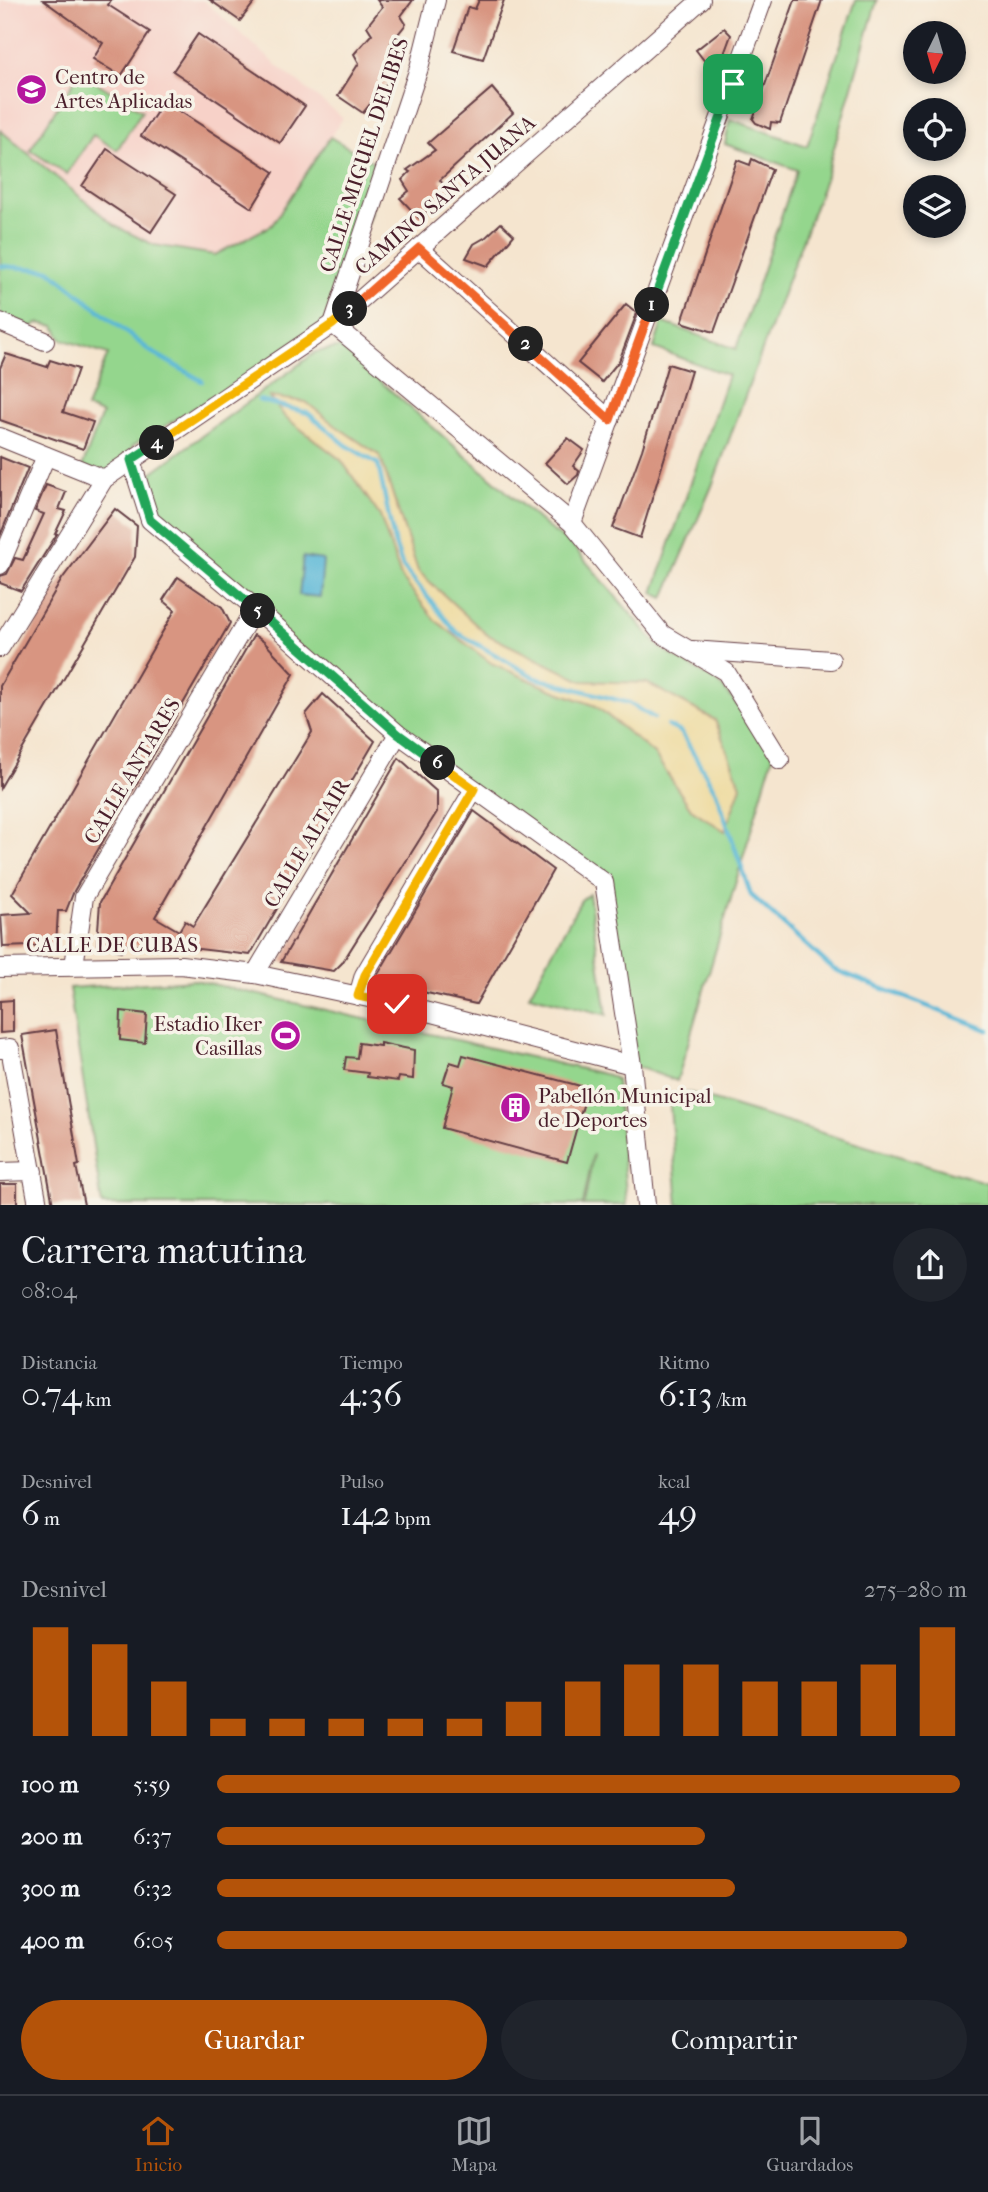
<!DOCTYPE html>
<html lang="es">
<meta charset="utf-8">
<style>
:root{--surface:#171b24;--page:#20242c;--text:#f1f3f6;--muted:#9ea1a6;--line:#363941;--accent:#b45309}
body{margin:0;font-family:"IM FELL French Canon",serif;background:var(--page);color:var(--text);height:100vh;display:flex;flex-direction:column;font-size:26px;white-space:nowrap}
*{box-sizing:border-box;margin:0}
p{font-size:23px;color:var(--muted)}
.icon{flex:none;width:38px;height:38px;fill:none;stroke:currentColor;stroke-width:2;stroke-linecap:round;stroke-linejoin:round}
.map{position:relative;height:1205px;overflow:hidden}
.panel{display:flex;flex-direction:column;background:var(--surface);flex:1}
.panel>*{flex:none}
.needle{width:46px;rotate:185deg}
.tools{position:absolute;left:903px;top:21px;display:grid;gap:14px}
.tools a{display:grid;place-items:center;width:63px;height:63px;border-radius:50%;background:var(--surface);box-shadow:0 4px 10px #0003;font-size:35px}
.pin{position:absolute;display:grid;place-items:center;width:60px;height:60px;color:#fff;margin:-30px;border-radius:14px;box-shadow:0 4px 10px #0006}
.km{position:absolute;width:35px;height:35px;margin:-18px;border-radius:50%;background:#222;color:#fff;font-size:19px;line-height:35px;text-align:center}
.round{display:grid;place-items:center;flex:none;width:74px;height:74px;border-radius:37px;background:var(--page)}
.head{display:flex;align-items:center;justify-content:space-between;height:119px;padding:0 21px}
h1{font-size:38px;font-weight:600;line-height:52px}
.metrics{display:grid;grid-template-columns:repeat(3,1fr);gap:10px;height:119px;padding:7px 21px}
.metrics div{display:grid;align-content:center}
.metrics b{font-size:35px;font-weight:600}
.metrics small{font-size:19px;font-weight:400}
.metrics p{font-size:19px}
.chart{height:196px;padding:14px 21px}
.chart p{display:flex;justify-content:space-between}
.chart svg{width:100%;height:126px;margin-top:7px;stroke:var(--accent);stroke-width:6}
.action{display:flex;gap:14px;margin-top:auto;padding:14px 21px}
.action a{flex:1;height:80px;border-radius:42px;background:var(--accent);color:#fff;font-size:28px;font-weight:600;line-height:80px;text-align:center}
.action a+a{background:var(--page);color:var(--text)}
ul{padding:0 21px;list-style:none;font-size:23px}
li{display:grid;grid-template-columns:112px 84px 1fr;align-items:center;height:52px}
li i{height:18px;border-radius:9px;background:var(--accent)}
.tabs{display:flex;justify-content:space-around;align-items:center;height:98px;border-top:2px solid var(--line);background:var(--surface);font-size:19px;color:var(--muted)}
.tabs a{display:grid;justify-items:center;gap:4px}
.tabs .current{color:var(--accent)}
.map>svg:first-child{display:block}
.built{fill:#f7d1c8}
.green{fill:#94d68d;stroke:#6f7a5c;stroke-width:2}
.sand{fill:#eeda9e;stroke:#9c7c64;stroke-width:2}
.water{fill:#59b7d7;stroke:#526b81;stroke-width:2}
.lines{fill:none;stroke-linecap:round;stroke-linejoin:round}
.stream{stroke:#59b7d7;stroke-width:4.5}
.building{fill:#d89581}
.street-casing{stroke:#643d44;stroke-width:20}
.street{stroke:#fff;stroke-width:18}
.split-1-casing{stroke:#fff;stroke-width:14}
.split-2-casing{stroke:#fff;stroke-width:14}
.split-3-casing{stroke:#fff;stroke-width:14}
.split-4-casing{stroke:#fff;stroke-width:14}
.split-5-casing{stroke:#fff;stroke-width:14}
.split-6-casing{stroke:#fff;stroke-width:14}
.split-7-casing{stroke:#fff;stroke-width:14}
.split-8-casing{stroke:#fff;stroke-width:14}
.split-1{stroke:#22a559;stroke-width:9}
.split-2{stroke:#f0652b;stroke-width:9}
.split-3{stroke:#f0652b;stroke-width:9}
.split-4{stroke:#f5b400;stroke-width:9}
.split-5{stroke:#22a559;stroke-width:9}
.split-6{stroke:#22a559;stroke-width:9}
.split-7{stroke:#f5b400;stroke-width:9}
.split-8{stroke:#f5b400;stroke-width:9}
.labels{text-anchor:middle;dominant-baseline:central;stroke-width:7;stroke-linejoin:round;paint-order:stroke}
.poi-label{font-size:21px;fill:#4a1f2b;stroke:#f7f3e8;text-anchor:start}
.street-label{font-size:21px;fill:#4a1f2b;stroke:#f7f3e8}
</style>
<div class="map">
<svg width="988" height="1205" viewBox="0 0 988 1205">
<rect width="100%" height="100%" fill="#f7f3e8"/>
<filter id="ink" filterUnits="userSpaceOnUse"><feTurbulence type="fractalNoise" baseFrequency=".0143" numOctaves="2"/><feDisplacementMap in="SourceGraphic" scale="14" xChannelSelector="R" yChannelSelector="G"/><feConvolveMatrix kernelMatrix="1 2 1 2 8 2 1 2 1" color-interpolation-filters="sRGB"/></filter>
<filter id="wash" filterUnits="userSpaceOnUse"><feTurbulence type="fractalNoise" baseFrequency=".00686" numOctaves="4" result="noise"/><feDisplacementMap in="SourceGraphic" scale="28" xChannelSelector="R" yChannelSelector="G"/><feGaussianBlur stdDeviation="1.57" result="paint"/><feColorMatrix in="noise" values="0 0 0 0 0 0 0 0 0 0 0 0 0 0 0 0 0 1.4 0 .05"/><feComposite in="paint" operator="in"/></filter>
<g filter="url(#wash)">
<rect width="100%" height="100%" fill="#f5e5cf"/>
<path class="built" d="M0 0H203L280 68 343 118 272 225 215 255 154 245 115 226 0 129Z"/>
<g class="green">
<path d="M856 0H877L825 179 712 486 664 598 653 593 728 375 654 348 662 322 736 349 797 170 725 144 730 119 807 146Z"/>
<path d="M80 72 142 111 117 150 93 135 67 174 30 150Z"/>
<path d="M0 130 115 226 154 245 215 255 272 225 330 137 385 169 333 324 132 446 131 460 104 479 81 470 102 414 86 408 108 354 61 339 55 326 38 323 32 327 0 315Z"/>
<path d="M341 347 547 527 572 545 660 648 719 683 775 749 677 1081 632 1065 604 882 398 734 150 520V474L316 352Z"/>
<path d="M589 894 607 1015 529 995 581 900Z"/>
<path d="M195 980 608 1075 616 1079 627 1205H584L593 1154 583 1205H102L69 988Z"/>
<path d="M690 1093 988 1183V1205H678L669 1094Z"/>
</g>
<path class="sand" d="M270 397 306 402 336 426 380 456 418 571 486 634 582 681 647 683 715 720 741 786 725 831 691 809 654 754 596 706 550 689 491 663 435 620 401 577 380 516 341 460 285 417Z"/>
<path class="water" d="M303 557 323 560 320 597 299 595Z"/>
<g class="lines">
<g class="stream">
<path d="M0 266 49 270 150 351 202 381"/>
<path d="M259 400 308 413 346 445 378 464 394 541 403 567 456 632 536 678 629 703 654 718"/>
<path d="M668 726 681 732 716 792 751 895 833 969 988 1030"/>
</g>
</g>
<g id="blocks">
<g class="building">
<path d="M43 0H111L108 5 150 32 121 76 93 59 103 43Z"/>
<path d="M210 0H256L240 21Z"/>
<path d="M377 0H413L401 16 406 24 391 43 397 50 382 72 389 81 363 113 338 96 359 63 354 54 372 34 367 26 382 7Z"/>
<path d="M479 0H504L483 59 453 51 468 7 475 9Z"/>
<path d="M795 0H822L780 123 771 122 770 129 756 123 753 119Z"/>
<path d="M724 28 731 35 716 76 696 50Z"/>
<path d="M198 34 305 106 280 143 173 71Z"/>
<path d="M492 88 513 113 440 180 450 193 419 218 400 198 409 191 402 180 410 172 407 170 435 150 428 143Z"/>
<path d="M164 101 274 172 252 208 141 136Z"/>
<path d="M107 149 176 194 151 232 82 186Z"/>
<path d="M752 159 772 169 714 332 682 322 737 160 750 165Z"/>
<path d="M501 223 514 235 488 266 466 258 474 244 486 237Z"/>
<path d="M626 304 637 313 619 361 602 382 578 363Z"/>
<path d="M6 354 47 367 50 360 78 369 63 412 93 422 83 449 0 420V368Z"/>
<path d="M668 364 691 371 640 538 613 528 642 450Z"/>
<path d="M568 438 584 450 573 466 579 471 578 475 568 484 545 463Z"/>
<path d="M0 457 28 468 0 536Z"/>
<path d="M46 485 66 492 59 509 66 511 55 534H57L21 591 0 583V576L7 574 15 558 23 560 44 514 35 511Z"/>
<path d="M115 509 137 526 135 557 0 788V686L62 579Z"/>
<path d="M178 577 222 607 230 623 74 891 66 911H58L56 945 3 947 1 915 31 913 12 894 175 610 163 600Z"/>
<path d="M254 635 264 642 294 674 155 917 179 931 185 921 193 926 312 732 306 714 323 694 375 741 250 955 165 945 164 949 127 944 121 951 97 944 100 902Z"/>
<path d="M399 758 437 792V812L342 963 334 971 281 962Z"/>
<path d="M474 811 553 870 476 1004 374 981Z"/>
<path d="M13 1000V1032L0 1033V1001Z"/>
<path d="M121 1011 147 1014 145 1043 120 1040Z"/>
<path d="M56 1030 79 1165 76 1166 84 1205H53L22 1035Z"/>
<path d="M359 1043 380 1046V1043L414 1050 413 1079 399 1077 398 1081 367 1077 368 1073 344 1070 346 1057 357 1058Z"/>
<path d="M463 1055 588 1088 567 1162 442 1128 453 1086 443 1083 450 1062 460 1065Z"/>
<rect x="0" y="1184" width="17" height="21"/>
</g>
</g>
</g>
<g filter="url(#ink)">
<use href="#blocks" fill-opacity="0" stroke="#643d44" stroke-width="2"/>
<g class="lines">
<defs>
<g id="street">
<path d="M436 0 419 68 333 324 572 523 662 634 726 672 780 760"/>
<path d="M419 248 610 420"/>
<path d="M0 322 45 341"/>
<path d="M0 437 104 479"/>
<path d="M131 460 150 520 255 608 398 734 604 882 632 1065 646 1205"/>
<path d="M572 523 763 0"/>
<path d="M0 565 46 456"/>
<path d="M0 648 104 479 333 324 701 0"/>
<path d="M692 650 831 660"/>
<path d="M74 966 84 897 255 608"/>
<path d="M0 968 181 965 255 974 397 1004 632 1065"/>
<path d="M255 974 398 734"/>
<path d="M358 996 364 975 474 789"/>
<path d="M0 1049 10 1048 38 1205"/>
<path d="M0 1172 33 1171"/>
</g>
</defs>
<use href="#street" class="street-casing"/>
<use href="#street" class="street"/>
</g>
</g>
<g class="lines" filter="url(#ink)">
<defs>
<path id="split-1" d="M652 305 733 84"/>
<path id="split-2" d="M526 344 610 420 652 305"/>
<path id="split-3" d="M350 309 419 248 526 344"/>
<path id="split-4" d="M157 443 333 324 350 309"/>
<path id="split-5" d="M157 443 131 460 150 520 258 611"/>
<path id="split-6" d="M258 611 398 734 438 763"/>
<path id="split-7" d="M378 953 474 789 438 763"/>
<path id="split-8" d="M378 953 365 975 358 996 397 1004"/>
</defs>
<use href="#split-1" class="split-1-casing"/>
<use href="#split-2" class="split-2-casing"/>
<use href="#split-3" class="split-3-casing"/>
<use href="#split-4" class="split-4-casing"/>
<use href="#split-5" class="split-5-casing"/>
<use href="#split-6" class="split-6-casing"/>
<use href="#split-7" class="split-7-casing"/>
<use href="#split-8" class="split-8-casing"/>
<use href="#split-1" class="split-1"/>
<use href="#split-2" class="split-2"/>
<use href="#split-3" class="split-3"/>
<use href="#split-4" class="split-4"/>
<use href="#split-5" class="split-5"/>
<use href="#split-6" class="split-6"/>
<use href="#split-7" class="split-7"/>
<use href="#split-8" class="split-8"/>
</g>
<defs>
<symbol id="university-disc" viewBox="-11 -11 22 22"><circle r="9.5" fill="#b5179e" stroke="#f7f3e8"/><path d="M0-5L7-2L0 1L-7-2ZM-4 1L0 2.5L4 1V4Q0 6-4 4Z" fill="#fff"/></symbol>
<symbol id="stadium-disc" viewBox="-11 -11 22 22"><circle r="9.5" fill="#b5179e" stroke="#f7f3e8"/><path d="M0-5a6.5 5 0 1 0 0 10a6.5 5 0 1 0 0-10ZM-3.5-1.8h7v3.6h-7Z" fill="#fff"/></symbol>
<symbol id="building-disc" viewBox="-11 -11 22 22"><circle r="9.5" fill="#b5179e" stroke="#f7f3e8"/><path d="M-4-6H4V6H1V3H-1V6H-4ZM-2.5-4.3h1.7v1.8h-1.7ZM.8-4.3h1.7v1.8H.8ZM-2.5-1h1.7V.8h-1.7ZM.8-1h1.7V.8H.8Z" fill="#fff"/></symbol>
</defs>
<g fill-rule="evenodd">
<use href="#university-disc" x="14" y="72" width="35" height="35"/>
<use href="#stadium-disc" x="268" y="1018" width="35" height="35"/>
<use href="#building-disc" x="498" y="1090" width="35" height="35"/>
</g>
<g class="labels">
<g class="poi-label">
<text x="55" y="77">Centro de<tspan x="55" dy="24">Artes Aplicadas</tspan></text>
<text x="262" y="1024" text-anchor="end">Estadio Iker<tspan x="262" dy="24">Casillas</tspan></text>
<text x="538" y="1096">Pabellón Municipal<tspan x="538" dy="24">de Deportes</tspan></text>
</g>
<g class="street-label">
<text transform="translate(364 155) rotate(-72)">CALLE MIGUEL DELIBES</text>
<text transform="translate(445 195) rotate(-41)">CAMINO SANTA JUANA</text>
<text transform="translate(132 771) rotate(-59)">CALLE ANTARES</text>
<text transform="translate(307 843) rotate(-59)">CALLE ALTAIR</text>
<text x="112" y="945">CALLE DE CUBAS</text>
</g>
</g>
</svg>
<div class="tools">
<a><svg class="needle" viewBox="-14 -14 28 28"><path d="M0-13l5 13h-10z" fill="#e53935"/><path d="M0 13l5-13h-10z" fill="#9ea1a6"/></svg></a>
<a><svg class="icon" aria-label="locate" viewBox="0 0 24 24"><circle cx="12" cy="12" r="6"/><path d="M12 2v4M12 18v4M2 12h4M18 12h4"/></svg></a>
<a><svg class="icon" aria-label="layers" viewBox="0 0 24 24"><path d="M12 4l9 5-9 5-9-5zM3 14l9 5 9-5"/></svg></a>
</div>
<div class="pin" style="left:733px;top:84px;background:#1e9e55"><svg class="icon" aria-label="arrive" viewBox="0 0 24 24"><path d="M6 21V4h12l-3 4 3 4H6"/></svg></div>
<div class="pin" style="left:397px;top:1004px;background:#d93025"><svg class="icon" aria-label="check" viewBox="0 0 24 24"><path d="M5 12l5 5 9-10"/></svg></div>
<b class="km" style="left:652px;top:305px">1</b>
<b class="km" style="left:526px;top:344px">2</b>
<b class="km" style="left:350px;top:309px">3</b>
<b class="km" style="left:157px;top:443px">4</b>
<b class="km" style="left:258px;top:611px">5</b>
<b class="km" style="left:438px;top:763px">6</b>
</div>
<section class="panel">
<div class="head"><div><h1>Carrera matutina</h1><p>08:04</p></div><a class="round"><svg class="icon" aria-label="share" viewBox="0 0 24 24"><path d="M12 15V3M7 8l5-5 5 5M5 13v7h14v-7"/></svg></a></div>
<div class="metrics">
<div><p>Distancia</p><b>0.74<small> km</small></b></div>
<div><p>Tiempo</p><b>4:36</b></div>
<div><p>Ritmo</p><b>6:13<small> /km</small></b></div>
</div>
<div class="metrics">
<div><p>Desnivel</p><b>6<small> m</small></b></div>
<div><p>Pulso</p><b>142<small> bpm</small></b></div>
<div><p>kcal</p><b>49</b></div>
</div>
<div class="chart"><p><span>Desnivel</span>275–280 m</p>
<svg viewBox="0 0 160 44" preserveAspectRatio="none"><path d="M5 44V6M15 44V12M25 44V25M35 44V38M45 44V38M55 44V38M65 44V38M75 44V38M85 44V32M95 44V25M105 44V19M115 44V19M125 44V25M135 44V25M145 44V19M155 44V6"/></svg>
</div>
<ul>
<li><b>100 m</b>5:59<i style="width:99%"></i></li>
<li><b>200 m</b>6:37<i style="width:65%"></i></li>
<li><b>300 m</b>6:32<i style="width:69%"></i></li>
<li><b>400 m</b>6:05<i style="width:92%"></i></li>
</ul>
<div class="action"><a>Guardar</a><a>Compartir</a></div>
</section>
<nav class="tabs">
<a class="current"><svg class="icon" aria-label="home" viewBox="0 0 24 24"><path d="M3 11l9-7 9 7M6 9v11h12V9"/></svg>Inicio</a>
<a><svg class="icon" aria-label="map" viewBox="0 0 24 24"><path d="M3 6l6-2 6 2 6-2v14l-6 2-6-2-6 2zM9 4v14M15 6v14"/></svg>Mapa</a>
<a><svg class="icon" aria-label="saved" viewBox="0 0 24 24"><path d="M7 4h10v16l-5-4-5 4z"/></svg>Guardados</a>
</nav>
